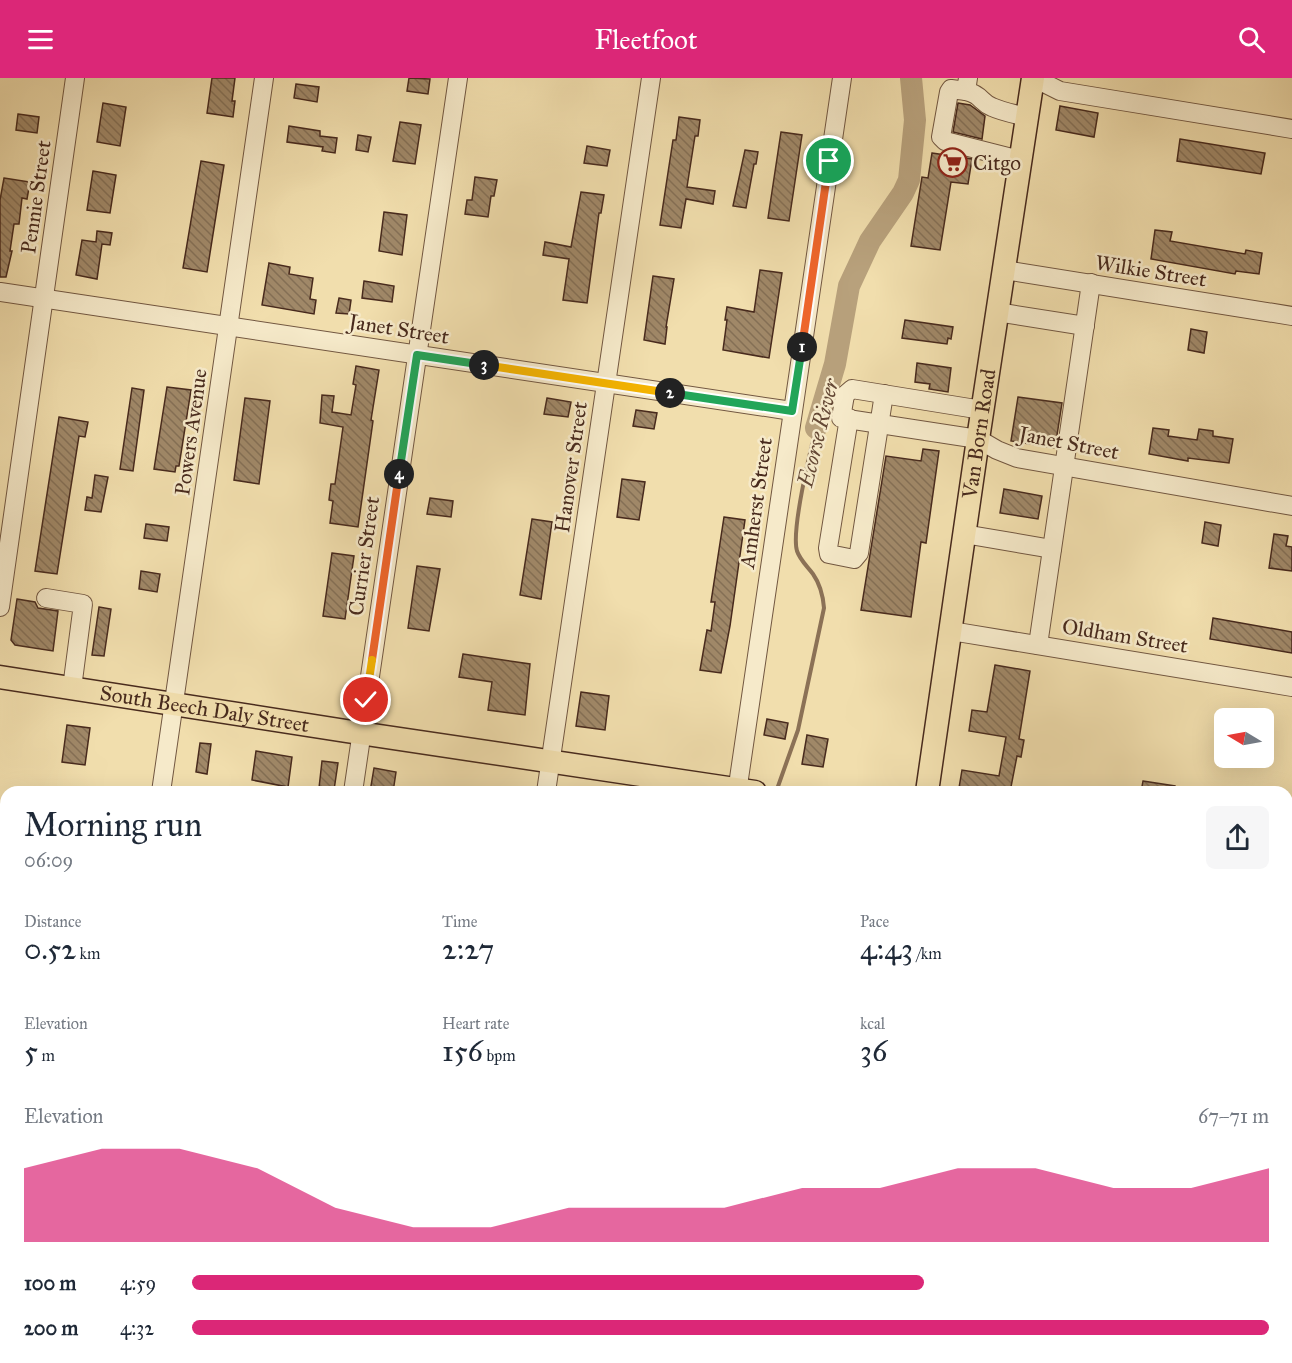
<!DOCTYPE html>
<meta charset="utf-8">
<style>
:root{--surface:#fff;--page:#f6f6f7;--text:#1f2937;--muted:#747a83;--accent:#db2777}
body{margin:0;font-family:"IM FELL Great Primer",serif;background:var(--page);color:var(--text);height:100vh;display:flex;flex-direction:column;font-size:22px;white-space:nowrap}
*{box-sizing:border-box;margin:0}
p{font-size:20px;color:var(--muted)}
.icon{flex:none;width:33px;height:33px;fill:none;stroke:currentColor;stroke-width:2;stroke-linecap:round;stroke-linejoin:round}
.map{position:relative;flex:1;overflow:hidden}
.sheet{position:absolute;left:0px;top:708px;width:1293px;height:578px;display:flex;flex-direction:column;background:var(--surface);border-radius:18px 18px 0 0;box-shadow:0 6px 24px #0002}
.sheet>*{flex:none}
.needle{width:39px;rotate:280deg}
.buttons{position:absolute;left:1214px;top:630px;display:grid;gap:12px}
.buttons a{display:grid;place-items:center;width:60px;height:60px;border-radius:9px;background:var(--surface);box-shadow:0 6px 24px #0002;font-size:30px}
.pin{position:absolute;display:grid;place-items:center;width:51px;height:51px;color:#fff;margin:-26px;border:3px solid #fff;border-radius:50%;box-shadow:0 2px 6px #0007}
.km{position:absolute;width:30px;height:30px;margin:-15px;border-radius:50%;background:#222;color:#fff;font-size:16px;line-height:30px;text-align:center}
.round{display:grid;place-items:center;flex:none;width:63px;height:63px;border-radius:9px;background:var(--page)}
.summary{display:flex;align-items:center;justify-content:space-between;height:102px;padding:0 24px}
h1{font-size:33px;font-weight:600;line-height:45px}
.metrics{display:grid;grid-template-columns:repeat(3,1fr);gap:9px;height:102px;padding:6px 24px}
.metrics div{display:grid;align-content:center}
.metrics b{font-size:30px;font-weight:600}
.metrics small{font-size:16px;font-weight:400}
.metrics p{font-size:16px}
.chart{height:168px;padding:12px 24px}
.chart p{display:flex;justify-content:space-between}
.chart svg{width:100%;height:108px;margin-top:6px;fill:var(--accent);opacity:.7}
ul{padding:0 24px;list-style:none;font-size:20px}
li{display:grid;grid-template-columns:96px 72px 1fr;align-items:center;height:45px}
li i{height:15px;border-radius:8px;background:var(--accent)}
header{display:flex;justify-content:space-between;align-items:center;height:78px;padding:0 24px;background:var(--accent);color:#fff;font-size:27px;font-weight:600}
.map>svg:first-child{display:block}
.lines{fill:none;stroke-linecap:round;stroke-linejoin:round}
.stream{stroke:#8b7156;stroke-width:4}
.river{stroke:#b8a17c;stroke-width:22}
.building{fill:url(#building-back-hatch);stroke:#482a1d;stroke-width:1.5}
.minor-casing{stroke:#725741;stroke-width:20}
.major-casing{stroke:#482a1d;stroke-width:25}
.minor{stroke:#f6eaca;stroke-width:18}
.major{stroke:#f1dead;stroke-width:22}
.split-1-casing{stroke:#fff;stroke-width:12}
.split-2-casing{stroke:#fff;stroke-width:12}
.split-3-casing{stroke:#fff;stroke-width:12}
.split-4-casing{stroke:#fff;stroke-width:12}
.split-5-casing{stroke:#fff;stroke-width:12}
.split-6-casing{stroke:#fff;stroke-width:12}
.split-1{stroke:#f0652b;stroke-width:8}
.split-2{stroke:#22a559;stroke-width:8}
.split-3{stroke:#f5b400;stroke-width:8}
.split-4{stroke:#22a559;stroke-width:8}
.split-5{stroke:#f0652b;stroke-width:8}
.split-6{stroke:#f5b400;stroke-width:8}
.labels{text-anchor:middle;dominant-baseline:central;stroke-width:5;stroke-linejoin:round;paint-order:stroke}
.poi-label{font-size:21px;fill:#482a1d;stroke:#f6eaca;text-anchor:start}
.street-label{font-size:21px;fill:#482a1d;stroke:#f6eaca}
.water-label{font-size:22px;font-style:italic;fill:#644835;stroke:#f6eaca}
</style>
<header><svg class="icon" aria-label="menu" viewBox="0 0 24 24"><path d="M4 6h16M4 12h16M4 18h16"/></svg>Fleetfoot<svg class="icon" aria-label="search" viewBox="0 0 24 24"><circle cx="10" cy="10" r="6"/><path d="M15 15l6 6"/></svg></header>
<div class="map">
<svg width="1292" height="1285" viewBox="0 0 1292 1285">
<defs>
<pattern id="building-back-hatch" width="6" height="6" patternUnits="userSpaceOnUse" patternTransform="scale(1.5)"><rect width="6" height="6" fill="#a08868"/><path d="M-1 5l2 2M0 0l6 6M5-1l2 2" fill="none" stroke="#846f55"/></pattern>
</defs>
<rect width="100%" height="100%" fill="#f1dead"/>
<filter id="stains"><feTurbulence type="fractalNoise" baseFrequency=".00333" numOctaves="4"/><feColorMatrix values="0 0 0 0 .2 0 0 0 0 .09 0 0 0 0 .02 0 0 0 .5 -.17"/></filter>
<radialGradient id="worn" r=".72"><stop offset=".6" stop-color="#630" stop-opacity="0"/><stop offset="1" stop-color="#630" stop-opacity=".3"/></radialGradient>
<g class="lines">
<g class="stream">
<path d="M776 714 798 652 824 530C823 517 820 506 813 496 807 488 800 482 797 473 791 453 810 374 816 350"/>
<path d="M817 1285V1280"/>
</g>
<path class="river" d="M816 350 835 286 849 208 870 163 903 115 909 102 915 42 911 0"/>
</g>
<g class="building">
<path d="M212 0H235L232 23H235L233 39 207 35Z"/>
<path d="M409 0 430 1 428 16 407 13Z"/>
<path d="M296 6 319 9 317 24 294 20Z"/>
<path d="M103 25 126 29 120 68 97 64Z"/>
<path d="M958 25 970 27 985 38 982 61 953 54Z"/>
<path d="M1060 28 1098 35 1094 59 1056 52Z"/>
<path d="M18 36 39 39 37 55 16 52Z"/>
<path d="M679 39 700 42 698 58H695L687 109 715 113 713 126 686 121 681 150 660 147 673 62H676Z"/>
<path d="M400 44 421 47 415 86 393 83Z"/>
<path d="M289 48 320 53V58L337 60 335 75 322 73 323 69 287 64Z"/>
<path d="M781 54 802 57 789 143 768 140Z"/>
<path d="M358 57 371 59 368 74 356 72Z"/>
<path d="M1180 61 1265 75 1261 96 1177 83Z"/>
<path d="M587 68 610 72 607 88 584 85Z"/>
<path d="M745 72 758 74 756 86H754L746 130 733 128Z"/>
<path d="M932 75 972 81 968 106 951 104 940 172 911 168 922 99 928 100Z"/>
<path d="M201 83 224 87 207 194 183 190Z"/>
<path d="M93 93 116 97 110 135 87 132Z"/>
<path d="M475 99 497 102 494 118H491L488 139 465 136 467 122H472Z"/>
<path d="M4 100 30 104 27 121 22 120 19 146H14L10 173H12L6 199H0V122Z"/>
<path d="M581 114 604 117 601 135H599L587 225 563 222 569 181 543 177 545 164 571 169Z"/>
<path d="M384 134 407 137 402 177 379 173Z"/>
<path d="M1155 152 1172 154 1170 163 1245 176 1246 172 1262 175 1259 196 1236 193 1235 196 1151 181Z"/>
<path d="M97 153 112 155 110 167 102 166 97 201 76 197 82 162 96 164Z"/>
<path d="M269 185 290 189 289 196 313 200 310 221 316 222 314 236 262 227Z"/>
<path d="M760 192 782 195 769 280 723 272 727 242H725L727 229 754 234Z"/>
<path d="M653 198 674 201 666 249H667L665 266 644 262Z"/>
<path d="M364 203 394 208 392 224 362 220Z"/>
<path d="M339 220 351 222 349 236 336 235Z"/>
<path d="M905 242 953 249 951 261 948 260 947 266 902 260Z"/>
<path d="M1191 251 1207 254 1204 275 1188 272Z"/>
<path d="M917 285 951 290 948 314 929 311 930 306 915 304Z"/>
<path d="M356 288 379 292 371 342 373 343 358 449 330 445 333 423 329 422 331 406H335L343 349 320 345 322 317 334 318 332 334 351 337 356 307 353 306Z"/>
<path d="M167 309 191 312 179 388H176L175 394 154 391Z"/>
<path d="M132 310 144 312 133 393 120 391Z"/>
<path d="M1018 319 1062 325 1055 370 1011 363Z"/>
<path d="M245 320 270 323 259 406 234 402Z"/>
<path d="M547 320 571 324 568 339 544 336Z"/>
<path d="M636 332 657 335 654 351 633 348Z"/>
<path d="M59 339 88 344 85 359 79 358 57 496 35 493Z"/>
<path d="M1153 350 1169 352 1168 358 1197 362 1199 351 1213 353V358L1233 361 1229 385 1188 380V383L1149 376Z"/>
<path d="M923 371 939 373 926 465 921 464 911 539 861 532 886 378 921 383Z"/>
<path d="M95 397 108 399 101 434 85 432 87 419 92 420Z"/>
<path d="M622 401 645 404 639 442 617 439Z"/>
<path d="M1004 411 1042 418 1038 441 1000 435Z"/>
<path d="M430 420 453 423 451 439 427 436Z"/>
<path d="M724 439 745 442 730 548 721 595 700 592 707 552 711 553 715 524H711Z"/>
<path d="M532 441 552 444 541 521 520 517Z"/>
<path d="M1205 444 1221 447 1218 468 1202 465Z"/>
<path d="M146 446 169 449 167 463 144 460Z"/>
<path d="M1274 456 1288 458 1286 468 1292 469V493L1269 490Z"/>
<path d="M332 475 354 478 345 541 323 538Z"/>
<path d="M417 488 440 491 429 553 408 550Z"/>
<path d="M141 493 160 496 157 514 139 511Z"/>
<path d="M17 521 35 524 38 530 58 533 53 573 15 567 11 562Z"/>
<path d="M99 529 111 531 104 578 92 577Z"/>
<path d="M1213 540 1292 554V575L1210 561Z"/>
<path d="M463 576 530 586 525 637 488 632 492 604 459 599Z"/>
<path d="M995 587 1030 593 1019 661 1024 662 1021 679 1017 678 1010 714H984L959 710 962 692 999 698 1006 659 969 653 972 632 987 634Z"/>
<path d="M581 614 609 618 605 652 576 648Z"/>
<path d="M767 641 788 645 785 661 764 657Z"/>
<path d="M67 647 90 650 85 687 62 684Z"/>
<path d="M807 657 828 661 823 689 802 686Z"/>
<path d="M200 665 211 666 207 696 196 694Z"/>
<path d="M256 673 292 679 288 709 252 702Z"/>
<path d="M322 683 338 685 334 712 319 710Z"/>
<path d="M374 690 396 694 393 714H370Z"/>
<path d="M1143 703 1175 708V714H1141Z"/>
</g>
<g class="lines">
<defs>
<g id="minor">
<path d="M968 0 966 13 951 11 949 14 941 59 945 63 1020 82"/>
<path d="M1034 0 1060 13 1292 51"/>
<path d="M966 13C982 17 980 24 992 29 1003 34 1015 36 1027 39"/>
<path d="M1004 192 1292 238"/>
<path d="M0 214 792 333"/>
<path d="M997 234 1085 248"/>
<path d="M982 332 852 311 845 317 841 340 978 361 997 372 1017 380 1292 428"/>
<path d="M849 340 828 470 829 476 854 481 859 475 884 316"/>
<path d="M964 456 1052 471"/>
<path d="M46 520 83 526 72 610"/>
<path d="M0 529 75 0"/>
<path d="M951 553 1292 609"/>
<path d="M1038 567 1091 205"/>
<path d="M161 714 264 0"/>
<path d="M353 714 458 0"/>
<path d="M546 714 651 0"/>
<path d="M737 714 842 0"/>
<path d="M1287 800 1292 801"/>
<path d="M1287 1000 1292 1001"/>
<path d="M0 1166H6"/>
<path d="M1287 1192H1292"/>
<path d="M81 1285 82 1280"/>
<path d="M273 1285 274 1280"/>
<path d="M466 1285 467 1280"/>
<path d="M657 1285 658 1280"/>
</g>
<g id="major">
<path id="s1" d="M0 599 346 653 755 714"/>
<path id="s2" d="M927 714 978 361 1033 0"/>
<path d="M845 1285 846 1280"/>
</g>
</defs>
<use href="#minor" class="minor-casing"/>
<use href="#major" class="major-casing"/>
<use href="#minor" class="minor"/>
<use href="#major" class="major"/>
</g>
<g class="lines">
<defs>
<path id="split-1" d="M802 269 829 83"/>
<path id="split-2" d="M670 315 792 333 802 269"/>
<path id="split-3" d="M484 287 670 315"/>
<path id="split-4" d="M399 396 417 277 484 287"/>
<path id="split-5" d="M372 582 399 396"/>
<path id="split-6" d="M366 622 372 582"/>
</defs>
<use href="#split-1" class="split-1-casing"/>
<use href="#split-2" class="split-2-casing"/>
<use href="#split-3" class="split-3-casing"/>
<use href="#split-4" class="split-4-casing"/>
<use href="#split-5" class="split-5-casing"/>
<use href="#split-6" class="split-6-casing"/>
<use href="#split-1" class="split-1"/>
<use href="#split-2" class="split-2"/>
<use href="#split-3" class="split-3"/>
<use href="#split-4" class="split-4"/>
<use href="#split-5" class="split-5"/>
<use href="#split-6" class="split-6"/>
</g>
<defs>
<symbol id="supermarket-ring" viewBox="-11 -11 22 22"><circle r="9.5" fill="#f6eaca" stroke="#8f2418" stroke-width="1.5"/><path d="M-6-5.5h2.5l.6 2H6L4.5 2H-2.5L-4.4-4H-6ZM-1.5 3.2a1.3 1.3 0 1 0 .1 0ZM3 3.2a1.3 1.3 0 1 0 .1 0Z" fill="#8f2418"/></symbol>
</defs>
<g fill-rule="evenodd">
<use href="#supermarket-ring" x="936" y="68" width="33" height="33"/>
</g>
<g class="labels">
<g class="poi-label">
<text x="973" y="85">Citgo</text>
</g>
<g class="street-label">
<text transform="translate(36 119) rotate(-82)">Pennie Street</text>
<text transform="translate(1151 193) rotate(9)">Wilkie Street</text>
<text transform="translate(399 251) rotate(9)">Janet Street</text>
<text transform="translate(191 354) rotate(-82)">Powers Avenue</text>
<text stroke="none"><textPath href="#s2" startOffset="362">Van Born Road</textPath></text>
<text transform="translate(1069 365) rotate(11)">Janet Street</text>
<text transform="translate(571 389) rotate(-82)">Hanover Street</text>
<text transform="translate(756 425) rotate(-82)">Amherst Street</text>
<text transform="translate(364 478) rotate(-82)">Currier Street</text>
<text transform="translate(1125 558) rotate(9)">Oldham Street</text>
<text stroke="none"><textPath href="#s1" startOffset="207">South Beech Daly Street</textPath></text>
</g>
<g class="water-label">
<text transform="translate(818 355) rotate(-76)">Ecorse River</text>
</g>
</g>
<rect width="100%" height="100%" filter="url(#stains)"/>
<rect width="100%" height="100%" fill="url(#worn)"/>
</svg>
<div class="buttons">
<a><svg class="needle" viewBox="-14 -14 28 28"><path d="M0-13l5 13h-10z" fill="#e53935"/><path d="M0 13l5-13h-10z" fill="#747a83"/></svg></a>
</div>
<div class="pin" style="left:829px;top:83px;background:#1e9e55"><svg class="icon" aria-label="arrive" viewBox="0 0 24 24"><path d="M6 21V4h12l-3 4 3 4H6"/></svg></div>
<div class="pin" style="left:366px;top:622px;background:#d93025"><svg class="icon" aria-label="check" viewBox="0 0 24 24"><path d="M5 12l5 5 9-10"/></svg></div>
<b class="km" style="left:802px;top:269px">1</b>
<b class="km" style="left:670px;top:315px">2</b>
<b class="km" style="left:484px;top:287px">3</b>
<b class="km" style="left:399px;top:396px">4</b>
<section class="sheet">
<div class="summary"><div><h1>Morning run</h1><p>06:09</p></div><a class="round"><svg class="icon" aria-label="share" viewBox="0 0 24 24"><path d="M12 15V3M7 8l5-5 5 5M5 13v7h14v-7"/></svg></a></div>
<div class="metrics">
<div><p>Distance</p><b>0.52<small> km</small></b></div>
<div><p>Time</p><b>2:27</b></div>
<div><p>Pace</p><b>4:43<small> /km</small></b></div>
</div>
<div class="metrics">
<div><p>Elevation</p><b>5<small> m</small></b></div>
<div><p>Heart rate</p><b>156<small> bpm</small></b></div>
<div><p>kcal</p><b>36</b></div>
</div>
<div class="chart"><p><span>Elevation</span>67–71 m</p>
<svg viewBox="0 0 160 44" preserveAspectRatio="none"><path d="M0 44V14L10 6L20 6L30 14L40 30L50 38L60 38L70 30L80 30L90 30L100 22L110 22L120 14L130 14L140 22L150 22L160 14V44z"/></svg>
</div>
<ul>
<li><b>100 m</b>4:59<i style="width:68%"></i></li>
<li><b>200 m</b>4:32<i style="width:100%"></i></li>
</ul>
</section>
</div>
